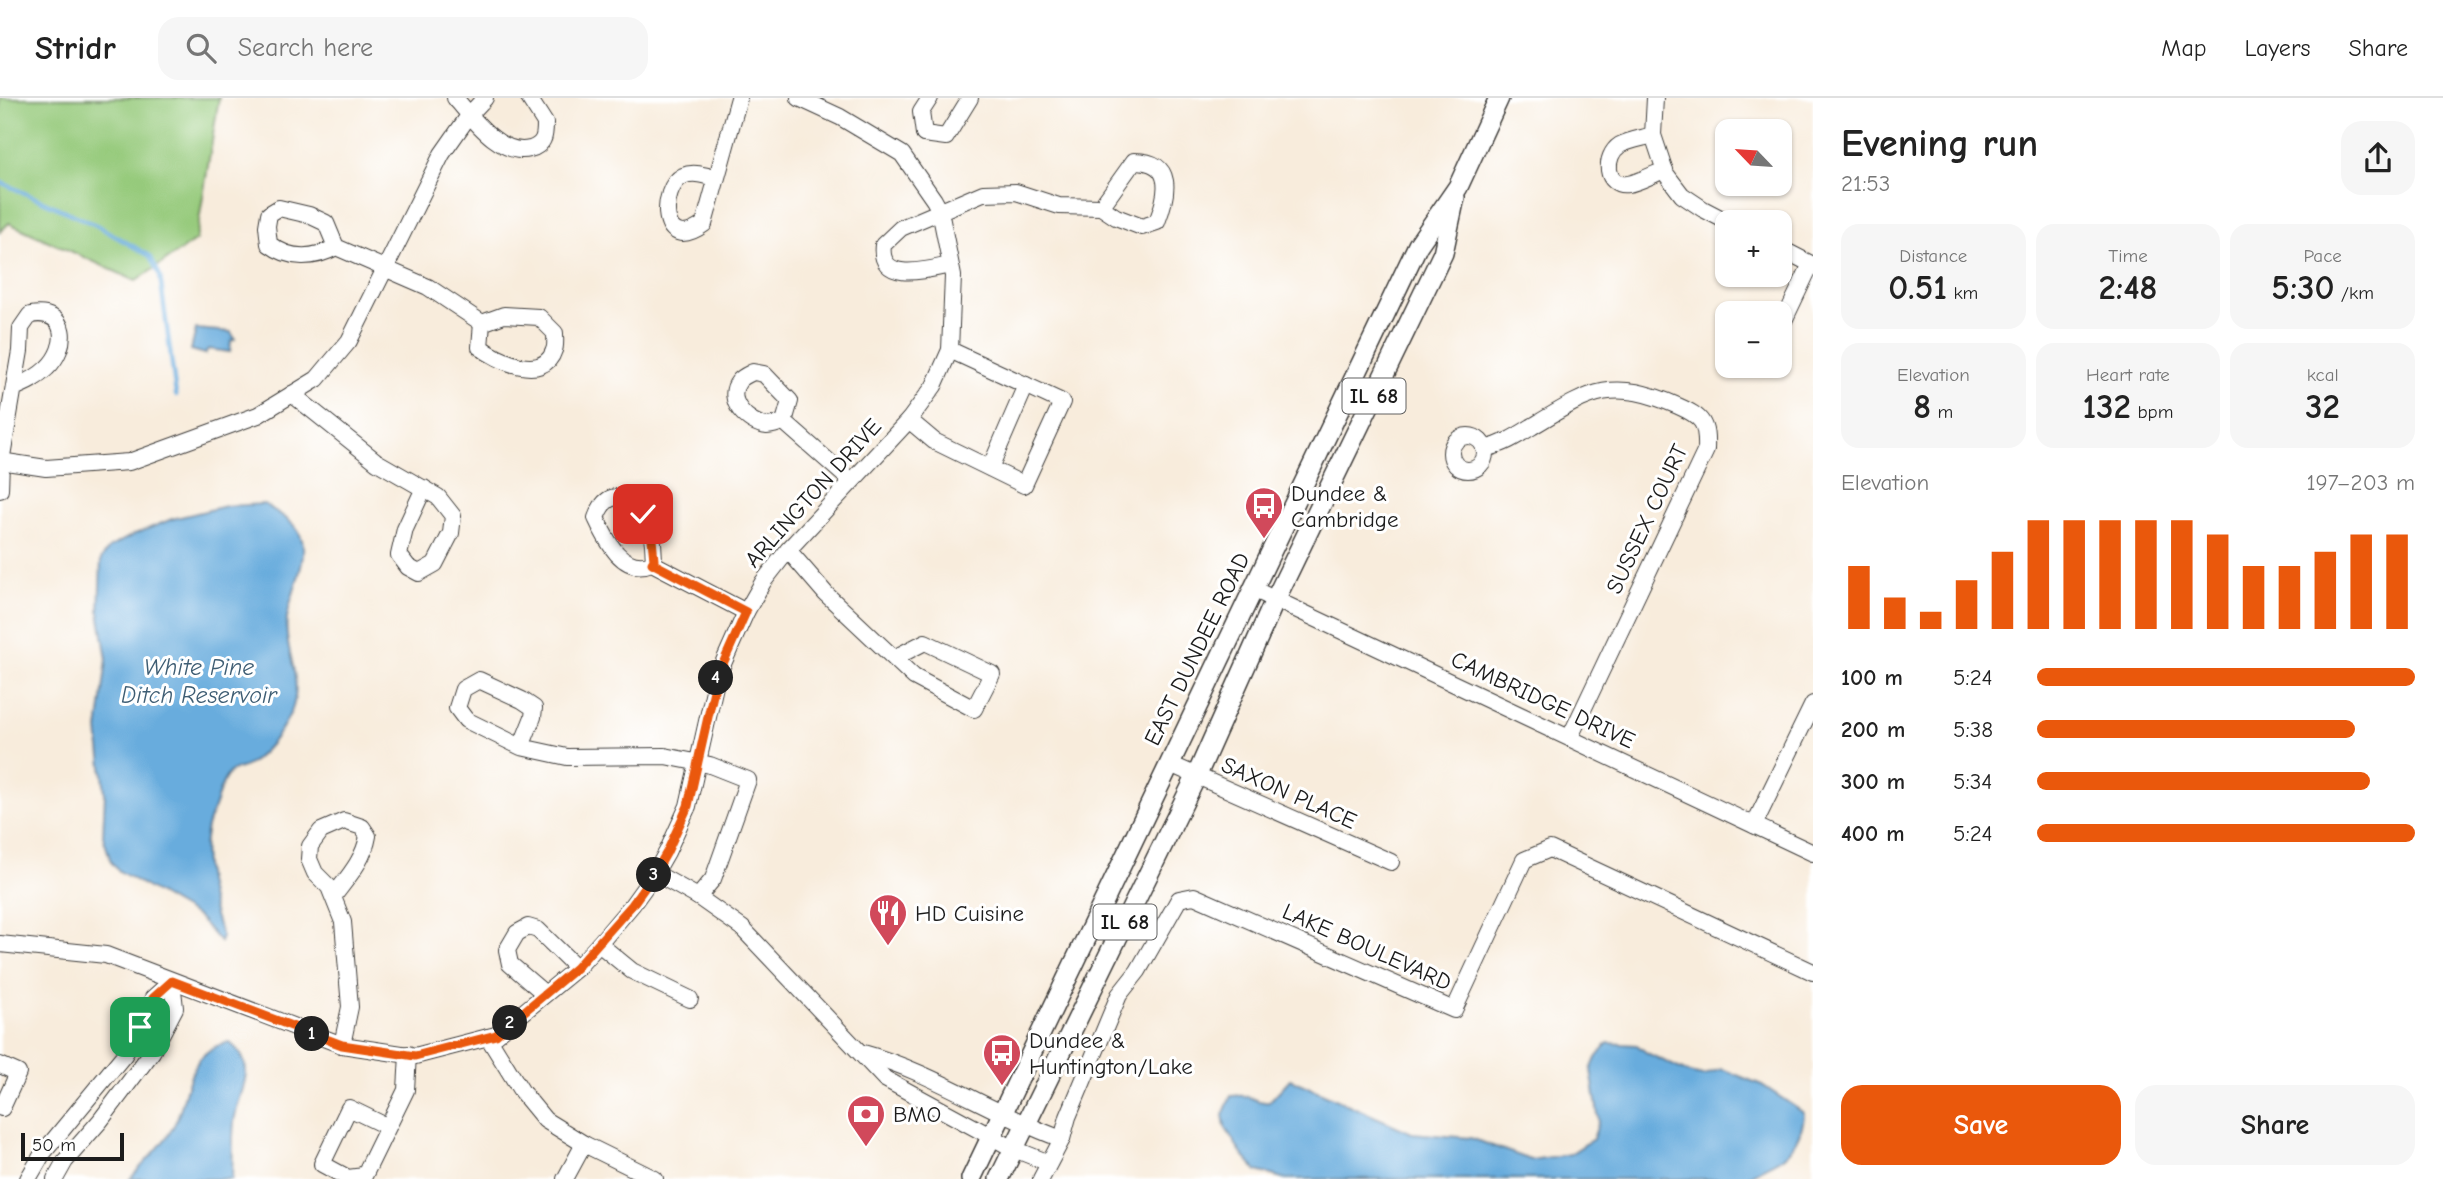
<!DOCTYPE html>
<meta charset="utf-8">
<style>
:root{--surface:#fff;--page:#f6f6f6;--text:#222;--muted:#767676;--line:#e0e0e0;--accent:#ea580c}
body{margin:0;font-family:"Comic Neue",sans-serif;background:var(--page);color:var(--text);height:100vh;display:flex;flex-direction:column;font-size:26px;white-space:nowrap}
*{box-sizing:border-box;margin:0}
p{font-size:23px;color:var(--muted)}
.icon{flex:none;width:38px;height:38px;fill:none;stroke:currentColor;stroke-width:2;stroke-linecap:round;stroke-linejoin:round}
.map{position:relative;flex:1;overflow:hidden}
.drawer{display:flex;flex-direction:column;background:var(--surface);width:630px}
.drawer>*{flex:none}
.needle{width:46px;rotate:295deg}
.fabs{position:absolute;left:1715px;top:21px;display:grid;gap:14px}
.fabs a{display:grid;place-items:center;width:77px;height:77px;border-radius:14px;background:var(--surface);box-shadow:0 2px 5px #0004;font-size:35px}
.scale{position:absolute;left:21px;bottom:18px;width:103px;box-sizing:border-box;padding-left:7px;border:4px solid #1c1c1c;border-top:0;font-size:19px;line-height:24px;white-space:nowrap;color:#1c1c1c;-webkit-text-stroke:5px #fff;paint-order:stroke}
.pin{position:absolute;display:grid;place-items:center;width:60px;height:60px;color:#fff;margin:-30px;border-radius:14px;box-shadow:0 4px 10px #0006}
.km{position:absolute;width:35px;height:35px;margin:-18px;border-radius:50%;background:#222;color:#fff;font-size:19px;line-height:35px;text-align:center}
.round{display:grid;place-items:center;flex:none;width:74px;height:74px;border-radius:21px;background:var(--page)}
.overview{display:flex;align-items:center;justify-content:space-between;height:119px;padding:0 28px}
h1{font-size:38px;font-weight:600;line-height:52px}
.stats{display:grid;grid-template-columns:repeat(3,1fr);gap:10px;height:119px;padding:7px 28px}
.stats div{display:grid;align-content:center;border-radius:18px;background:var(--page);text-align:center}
.stats b{font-size:35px;font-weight:600}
.stats small{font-size:19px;font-weight:400}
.stats p{font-size:19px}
.chart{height:196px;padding:14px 28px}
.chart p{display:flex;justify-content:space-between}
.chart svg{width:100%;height:126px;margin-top:7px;stroke:var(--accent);stroke-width:6}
.button{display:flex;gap:14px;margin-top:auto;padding:14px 28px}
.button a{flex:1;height:80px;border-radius:21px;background:var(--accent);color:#fff;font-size:28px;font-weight:600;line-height:80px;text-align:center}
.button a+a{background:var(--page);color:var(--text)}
ul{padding:0 28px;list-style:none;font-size:23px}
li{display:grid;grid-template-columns:112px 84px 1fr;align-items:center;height:52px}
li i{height:18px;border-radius:9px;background:var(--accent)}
header{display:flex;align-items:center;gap:42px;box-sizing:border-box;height:98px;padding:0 35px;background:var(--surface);border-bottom:2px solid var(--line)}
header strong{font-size:33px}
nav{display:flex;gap:38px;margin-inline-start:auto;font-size:24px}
.search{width:490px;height:63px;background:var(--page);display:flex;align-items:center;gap:18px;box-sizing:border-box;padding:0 24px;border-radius:21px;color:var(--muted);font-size:26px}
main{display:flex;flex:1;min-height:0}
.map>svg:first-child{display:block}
.green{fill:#96ca7b;stroke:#59734c;stroke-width:2}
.water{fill:#67acdd;stroke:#42647c;stroke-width:2}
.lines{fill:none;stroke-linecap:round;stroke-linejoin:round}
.stream{stroke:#67acdd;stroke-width:4.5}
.minor-casing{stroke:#3d3b39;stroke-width:18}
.major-casing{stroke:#3d3b39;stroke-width:22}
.minor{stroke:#fff;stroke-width:16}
.major{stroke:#fff;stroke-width:19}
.route-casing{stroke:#fff;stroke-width:14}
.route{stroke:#ea580c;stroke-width:9}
.labels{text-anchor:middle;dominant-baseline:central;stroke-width:6;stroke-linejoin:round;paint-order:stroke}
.shield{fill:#fff;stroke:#606060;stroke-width:2}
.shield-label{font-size:21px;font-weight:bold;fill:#1c1c1c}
.street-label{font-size:23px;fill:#1c1c1c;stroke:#fff}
.poi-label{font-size:23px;fill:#1c1c1c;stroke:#fff;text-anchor:start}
.water-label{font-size:24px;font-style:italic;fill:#3e5d73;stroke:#fff}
</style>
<header>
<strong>Stridr</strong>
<div class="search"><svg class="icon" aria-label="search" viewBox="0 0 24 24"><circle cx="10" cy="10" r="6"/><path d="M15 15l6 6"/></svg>Search here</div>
<nav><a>Map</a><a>Layers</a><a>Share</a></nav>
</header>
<main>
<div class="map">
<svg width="1813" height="1081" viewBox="0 0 1813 1081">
<rect width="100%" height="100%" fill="#fff"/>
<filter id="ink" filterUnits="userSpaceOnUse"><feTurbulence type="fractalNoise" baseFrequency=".0143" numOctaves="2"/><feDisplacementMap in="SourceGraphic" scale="14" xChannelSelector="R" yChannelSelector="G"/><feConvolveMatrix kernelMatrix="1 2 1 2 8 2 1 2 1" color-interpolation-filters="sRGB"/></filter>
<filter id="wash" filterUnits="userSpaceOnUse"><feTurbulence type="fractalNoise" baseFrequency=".00686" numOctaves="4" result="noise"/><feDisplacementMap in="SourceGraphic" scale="28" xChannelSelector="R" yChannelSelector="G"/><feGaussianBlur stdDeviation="1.57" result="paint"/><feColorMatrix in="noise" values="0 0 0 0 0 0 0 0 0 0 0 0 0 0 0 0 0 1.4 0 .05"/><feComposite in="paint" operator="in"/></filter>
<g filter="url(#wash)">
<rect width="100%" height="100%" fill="#f8ecdc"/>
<path class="green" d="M0 0H219L196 142 136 183 9 125 0 134Z"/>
<g class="water">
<path d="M196 231 231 234 235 241 231 243 230 254 208 251 205 256 191 252Z"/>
<path d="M264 406C279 416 297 424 302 442 308 463 290 498 287 520 283 553 305 581 291 614 281 634 267 654 248 667 242 671 234 670 229 675 222 683 219 694 216 704 213 713 209 721 207 729 199 762 211 808 222 839L220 844 198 819 119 773 111 764 103 738 105 695 98 632 107 561 99 514 101 461 110 449 135 436 172 421 226 408Z"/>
<path d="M229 944C262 970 237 994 234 1025 232 1044 233 1063 232 1081H130C143 1065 162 1049 172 1031 191 998 182 955 229 944Z"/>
<path d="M1608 945 1637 947 1647 955 1689 975 1703 978 1722 971 1762 987 1804 1015C1804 1029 1796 1047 1785 1057 1774 1067 1757 1070 1746 1081H1286L1257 1073 1243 1058 1225 1029 1223 1017 1231 998C1252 995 1254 1006 1269 1004L1290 981 1412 1035 1471 1040 1531 1062 1570 1056 1593 1041 1599 1023 1591 972 1596 960Z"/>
</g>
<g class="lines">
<path class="stream" d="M0 84 96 127 150 158 160 178 176 297"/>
</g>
</g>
<g filter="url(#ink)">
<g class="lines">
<defs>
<g id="minor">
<path d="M455 0C472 19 500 59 530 51 535 50 541 46 543 41 545 37 545 29 545 25L529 0"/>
<path d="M1655 0 1653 37 1666 76 1682 97 1703 111 1728 124"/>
<path d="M924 36 946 39 970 0"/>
<path d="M924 36 921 14 930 0"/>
<path d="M1653 37C1643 40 1629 42 1620 47 1603 58 1605 90 1628 86 1640 84 1653 76 1665 72"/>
<path d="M716 80C706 78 694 73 683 78 659 90 659 159 704 126L739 0"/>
<path d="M336 149C314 161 290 162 269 146L267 128 269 116 279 110 309 117 326 125 336 149 428 189 482 225"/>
<path d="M1780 150 1813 167"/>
<path d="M950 167C927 172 878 186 883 147L901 130 983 95 1016 94 1059 108 1101 109 1116 119 1142 129 1157 124C1168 96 1175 63 1134 63L1101 109"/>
<path d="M504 217 539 219 555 235C555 240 556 248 554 252 544 285 497 262 480 249L482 225Z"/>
<path d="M1780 231 1811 166"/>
<path d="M753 274 764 276 790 303 784 324C779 325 772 328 767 328 748 326 724 302 739 283 742 279 749 276 753 274Z"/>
<path d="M292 296 377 364 438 399 453 418 451 435 435 466 419 475 408 469 399 457 405 431 424 390"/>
<path d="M909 322 934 343 1024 387 1062 304 950 252"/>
<path d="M784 324 851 383"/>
<circle cx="1468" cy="355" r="17"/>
<path d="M1484 351C1503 347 1517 338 1533 328 1591 293 1611 279 1678 308 1703 319 1707 325 1706 352L1570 639"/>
<path d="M0 363 46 370 129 364 258 317 317 281 349 243 442 56 470 16 485 0"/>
<path d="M990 370 1026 287"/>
<path d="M0 392 1 364 20 253 21 230 30 217C69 210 69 249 47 270 37 280 26 285 14 290"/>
<path d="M788 452 826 496 914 579 974 611 992 576 925 544 894 560"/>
<path d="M652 465 654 462C653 451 654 438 649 429 637 401 609 383 596 420 606 441 622 477 652 465L746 514"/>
<path d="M1253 491 1813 755"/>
<path d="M521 649 533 619 534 610 522 602 479 582 463 591 457 610 466 622 521 649 567 659 665 658 710 667 748 682 713 781 698 799"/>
<path d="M1170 666 1391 764"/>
<path d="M1754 727 1813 606"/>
<path d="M655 775 698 799 742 830 885 981 1014 1051 1049 1065"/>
<path d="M333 799C347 780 364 762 368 738L362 729 344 723 321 733 310 748 309 761 315 775 329 789 343 824 350 909 342 947"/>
<path d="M0 846 106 857 342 947 415 958 496 937 577 870 599 846 632 807 655 775 667 754 688 708 717 579 746 514 763 484 788 452 909 322 934 288 950 252 953 178 940 113 934 102 902 56 840 19 799 0"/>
<path d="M599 846 632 873 690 901"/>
<path d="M545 896 510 866 507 852 517 835 528 829 538 832 577 870"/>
<path d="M488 939 522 994 545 1022 584 1046 655 1081"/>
<path d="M863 955C933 974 994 1017 1062 1041"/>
<path d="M0 967 18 975 2 1010 0 1009"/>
<path d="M388 1029 349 1010 322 1066 348 1080 364 1078 406 992 408 956"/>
<path d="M28 1081 43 1055 124 957 140 929 153 900 172 883 175 910 152 954 100 1023 65 1063 55 1081"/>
<path d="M565 1081 584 1046"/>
<path d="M1041 1081 1062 1041 1068 1019 1119 897 1138 873 1179 801 1194 798 1454 912 1524 762 1550 751 1813 874"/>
</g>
<g id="major">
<path d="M971 1081 1418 147 1458 89 1499 0"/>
<path d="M999 1081 1196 679 1275 502 1443 155 1455 99"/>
</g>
</defs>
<use href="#minor" class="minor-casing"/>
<use href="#major" class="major-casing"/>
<use href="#minor" class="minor"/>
<use href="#major" class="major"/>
</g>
</g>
<g class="lines" filter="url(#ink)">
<defs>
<path id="route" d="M140 929 153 900 172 883 342 947 415 958 496 937 576 870 632 807 655 775 667 754 688 708 717 579 746 514 652 465 654 462 651 431 643 416"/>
</defs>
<use href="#route" class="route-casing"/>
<use href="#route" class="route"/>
</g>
<defs>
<symbol id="bus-pin" viewBox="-11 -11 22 30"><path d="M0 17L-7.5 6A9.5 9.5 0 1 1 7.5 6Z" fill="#d1495b" stroke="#fff"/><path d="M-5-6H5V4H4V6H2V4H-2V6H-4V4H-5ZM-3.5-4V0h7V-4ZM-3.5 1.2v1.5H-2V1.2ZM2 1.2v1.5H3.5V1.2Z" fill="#fff"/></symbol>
<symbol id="restaurant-pin" viewBox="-11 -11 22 30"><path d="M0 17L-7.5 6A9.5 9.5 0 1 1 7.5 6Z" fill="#d1495b" stroke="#fff"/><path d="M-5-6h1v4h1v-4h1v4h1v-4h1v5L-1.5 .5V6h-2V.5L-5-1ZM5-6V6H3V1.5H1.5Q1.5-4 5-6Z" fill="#fff"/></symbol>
<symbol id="bank-pin" viewBox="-11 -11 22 30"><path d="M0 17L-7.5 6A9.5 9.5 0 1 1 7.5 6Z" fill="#d1495b" stroke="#fff"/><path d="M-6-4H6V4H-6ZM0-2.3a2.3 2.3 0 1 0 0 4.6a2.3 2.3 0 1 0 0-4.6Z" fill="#fff"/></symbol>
</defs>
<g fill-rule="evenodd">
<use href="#bus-pin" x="1242" y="386" width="44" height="60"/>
<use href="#restaurant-pin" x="866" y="793" width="44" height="60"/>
<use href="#bus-pin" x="980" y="933" width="44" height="60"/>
<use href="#bank-pin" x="844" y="994" width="44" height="60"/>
</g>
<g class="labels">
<g class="shield">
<rect x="1342.5" y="280.5" width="63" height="35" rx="5"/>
<rect x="1093.5" y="806.5" width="63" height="35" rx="5"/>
</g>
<g class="shield-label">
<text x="1374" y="298">IL 68</text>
<text x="1125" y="824">IL 68</text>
</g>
<g class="street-label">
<text transform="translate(813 395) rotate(-48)">ARLINGTON DRIVE</text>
<text transform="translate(1647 421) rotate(-65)">SUSSEX COURT</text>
<text transform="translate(1197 551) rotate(-64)">EAST DUNDEE ROAD</text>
<text transform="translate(1543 602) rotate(25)">CAMBRIDGE DRIVE</text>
<text transform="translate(1289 695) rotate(24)">SAXON PLACE</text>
<text transform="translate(1367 849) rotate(24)">LAKE BOULEVARD</text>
</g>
<g class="poi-label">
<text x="1291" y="395">Dundee &amp;<tspan x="1291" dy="26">Cambridge</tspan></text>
<text x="915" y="815">HD Cuisine</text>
<text x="1029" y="942">Dundee &amp;<tspan x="1029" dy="26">Huntington/Lake</tspan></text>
<text x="893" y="1016">BMO</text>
</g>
<g class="water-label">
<text x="199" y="569">White Pine<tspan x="199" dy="28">Ditch Reservoir</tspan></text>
</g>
</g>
</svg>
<div class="fabs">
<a><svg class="needle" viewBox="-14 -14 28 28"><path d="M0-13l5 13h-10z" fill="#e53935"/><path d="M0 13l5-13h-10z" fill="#767676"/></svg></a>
<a>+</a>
<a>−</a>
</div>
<div class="scale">50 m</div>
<div class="pin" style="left:140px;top:929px;background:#1e9e55"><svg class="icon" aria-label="arrive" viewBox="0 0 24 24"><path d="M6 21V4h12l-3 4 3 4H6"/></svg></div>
<div class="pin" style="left:643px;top:416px;background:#d93025"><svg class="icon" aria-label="check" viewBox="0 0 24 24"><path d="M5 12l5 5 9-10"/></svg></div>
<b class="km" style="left:312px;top:936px">1</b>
<b class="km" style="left:510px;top:925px">2</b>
<b class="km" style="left:654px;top:777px">3</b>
<b class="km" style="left:716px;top:580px">4</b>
</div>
<section class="drawer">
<div class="overview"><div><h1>Evening run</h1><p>21:53</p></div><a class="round"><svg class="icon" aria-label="share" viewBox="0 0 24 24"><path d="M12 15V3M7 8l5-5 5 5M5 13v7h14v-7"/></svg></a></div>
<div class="stats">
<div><p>Distance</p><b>0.51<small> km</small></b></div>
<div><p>Time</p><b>2:48</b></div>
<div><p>Pace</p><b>5:30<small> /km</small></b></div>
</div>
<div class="stats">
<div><p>Elevation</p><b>8<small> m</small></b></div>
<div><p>Heart rate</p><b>132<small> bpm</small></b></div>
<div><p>kcal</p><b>32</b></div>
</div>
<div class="chart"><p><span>Elevation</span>197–203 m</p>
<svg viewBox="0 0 160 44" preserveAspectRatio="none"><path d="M5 44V22M15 44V33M25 44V38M35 44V27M45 44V17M55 44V6M65 44V6M75 44V6M85 44V6M95 44V6M105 44V11M115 44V22M125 44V22M135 44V17M145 44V11M155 44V11"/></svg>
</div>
<ul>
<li><b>100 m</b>5:24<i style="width:100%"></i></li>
<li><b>200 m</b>5:38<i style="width:84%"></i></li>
<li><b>300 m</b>5:34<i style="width:88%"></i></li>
<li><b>400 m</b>5:24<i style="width:100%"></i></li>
</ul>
<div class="button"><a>Save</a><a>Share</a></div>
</section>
</main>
